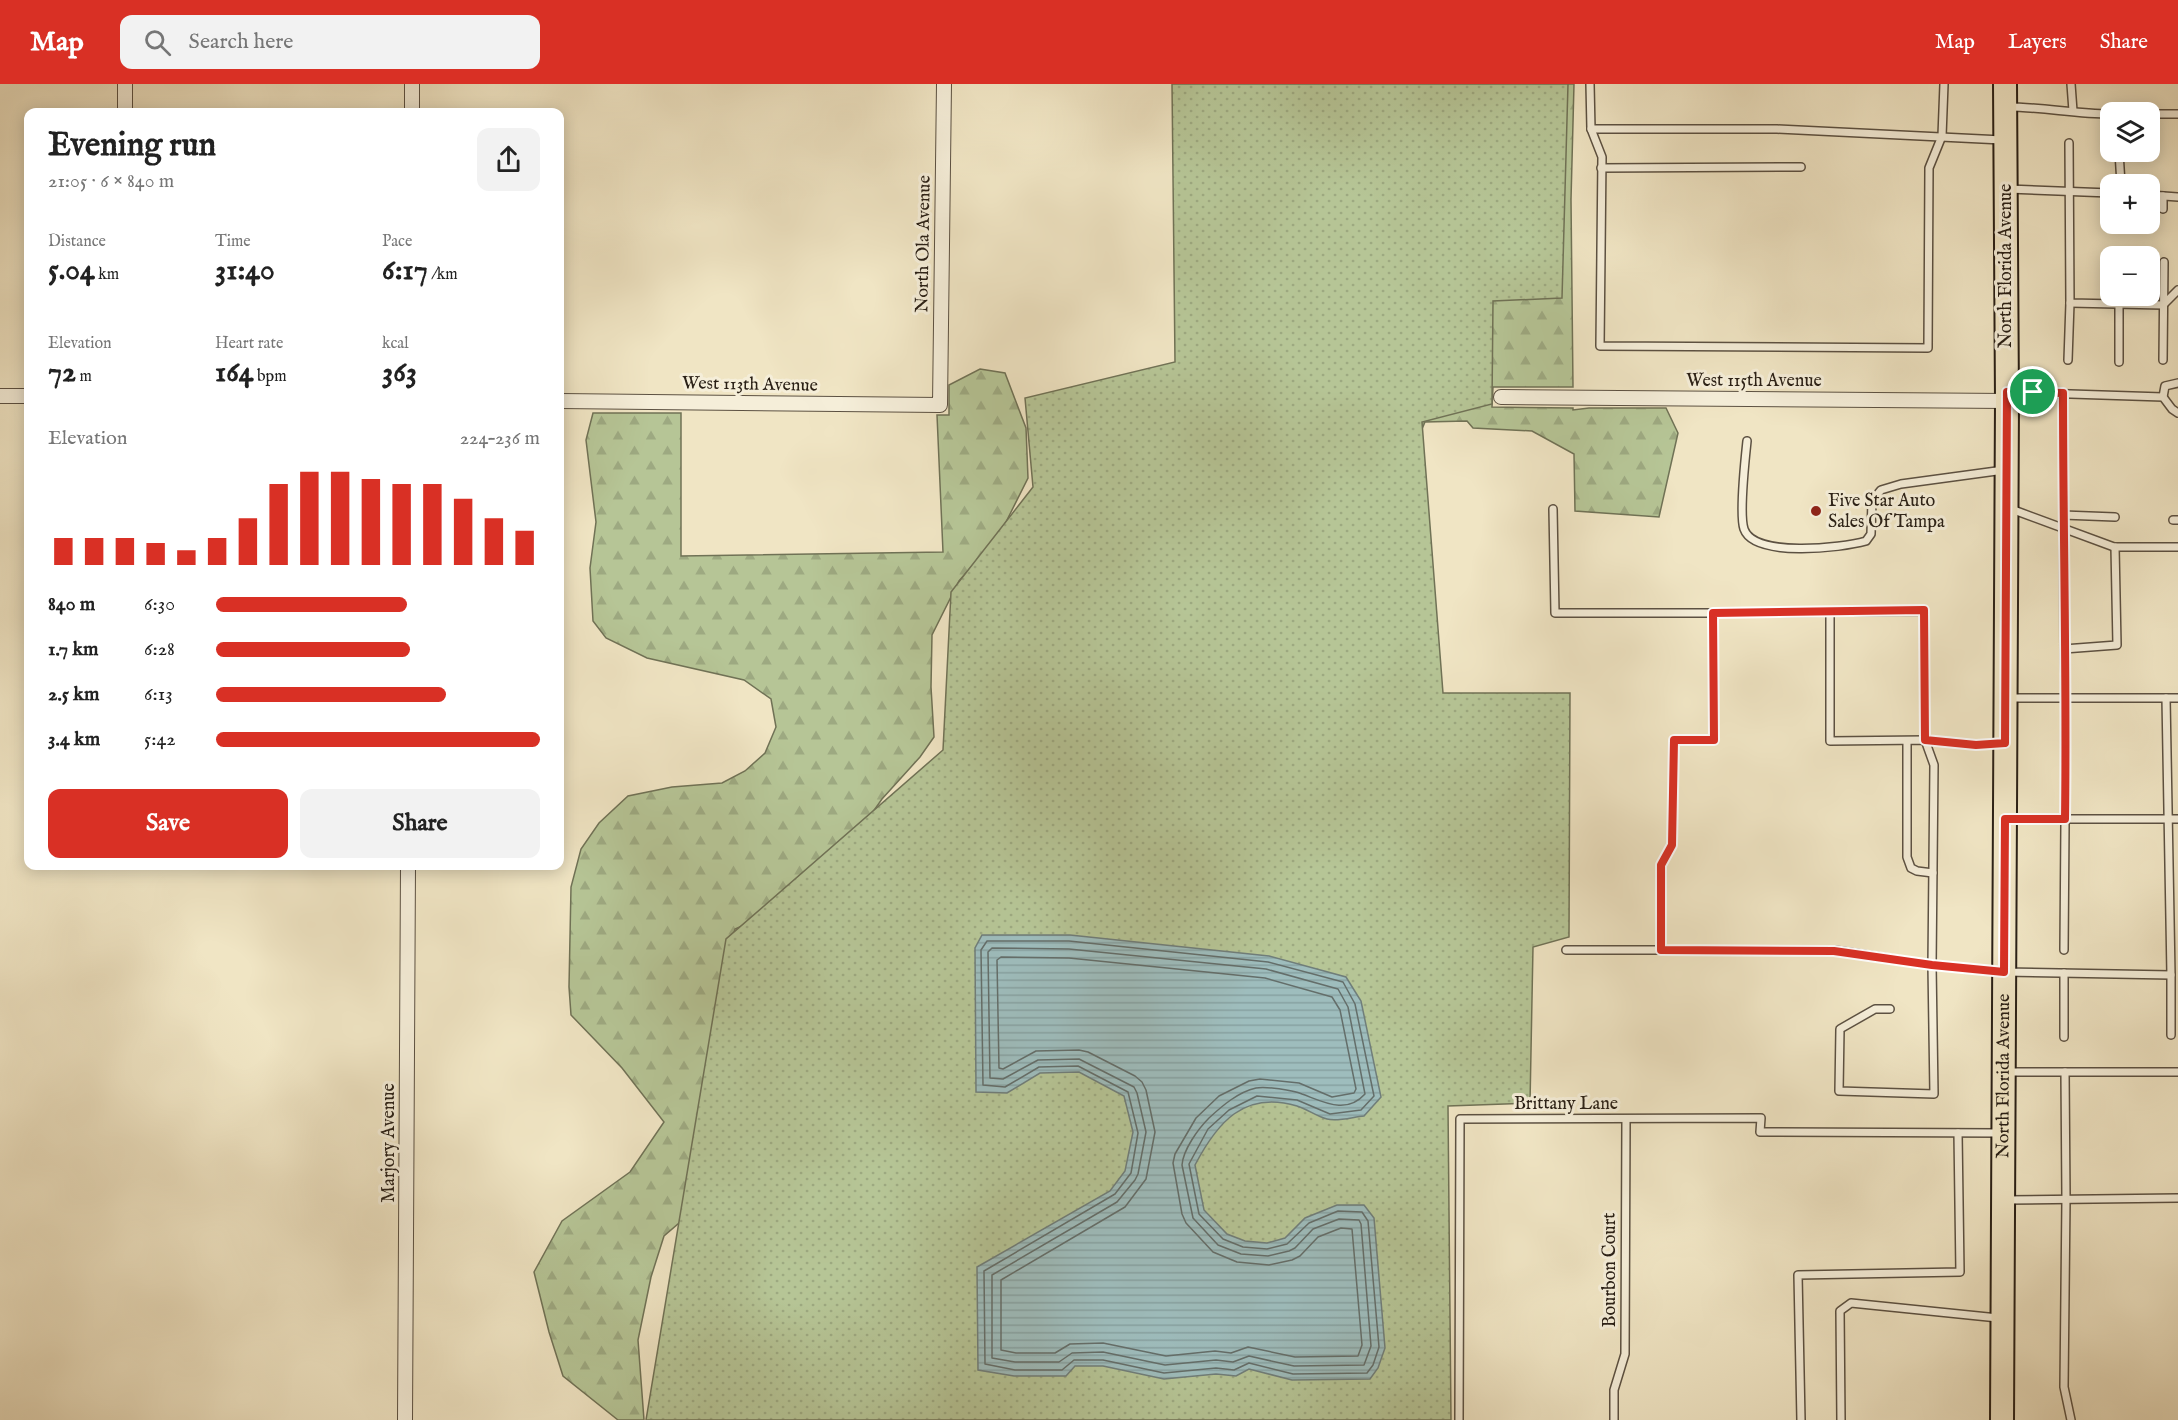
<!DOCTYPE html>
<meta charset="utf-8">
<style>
:root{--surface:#fff;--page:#f2f2f2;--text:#222;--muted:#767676;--accent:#d93025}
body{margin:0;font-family:"IM FELL English",serif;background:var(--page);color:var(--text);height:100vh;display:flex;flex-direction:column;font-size:22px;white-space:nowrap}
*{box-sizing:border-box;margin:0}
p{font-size:20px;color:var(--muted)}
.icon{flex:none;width:33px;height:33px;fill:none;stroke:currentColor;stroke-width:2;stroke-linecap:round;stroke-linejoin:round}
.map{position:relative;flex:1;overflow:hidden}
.side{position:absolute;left:24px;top:24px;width:540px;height:762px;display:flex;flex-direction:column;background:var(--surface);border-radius:12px;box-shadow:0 3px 15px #0003}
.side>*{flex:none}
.tools{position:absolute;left:2100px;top:18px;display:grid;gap:12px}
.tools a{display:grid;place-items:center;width:60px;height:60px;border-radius:12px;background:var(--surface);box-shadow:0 3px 15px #0003;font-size:30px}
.pin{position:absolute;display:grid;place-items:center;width:51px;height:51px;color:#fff;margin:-26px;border:3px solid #fff;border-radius:50%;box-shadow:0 2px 6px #0007}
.round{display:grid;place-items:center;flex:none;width:63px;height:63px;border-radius:12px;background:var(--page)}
.overview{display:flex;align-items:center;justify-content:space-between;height:102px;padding:0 24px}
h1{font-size:33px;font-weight:700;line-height:45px}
.figures{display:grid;grid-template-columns:repeat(3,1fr);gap:9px;height:102px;padding:6px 24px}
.figures div{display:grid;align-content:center}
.figures b{font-size:30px;font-weight:700}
.figures small{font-size:16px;font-weight:400}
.figures p{font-size:16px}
.chart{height:168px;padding:12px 24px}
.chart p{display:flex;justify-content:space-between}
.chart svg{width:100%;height:108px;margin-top:6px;stroke:var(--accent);stroke-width:6}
.button{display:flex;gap:12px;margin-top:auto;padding:12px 24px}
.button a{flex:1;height:69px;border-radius:12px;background:var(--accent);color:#fff;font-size:24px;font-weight:700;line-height:69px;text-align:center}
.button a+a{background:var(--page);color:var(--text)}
ul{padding:0 24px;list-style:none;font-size:20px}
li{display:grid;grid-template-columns:96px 72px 1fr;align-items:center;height:45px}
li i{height:15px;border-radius:8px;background:var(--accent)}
header{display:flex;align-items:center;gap:36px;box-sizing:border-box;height:84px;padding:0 30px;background:var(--accent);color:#fff}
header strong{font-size:28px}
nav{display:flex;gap:33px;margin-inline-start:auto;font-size:21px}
.search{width:420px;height:54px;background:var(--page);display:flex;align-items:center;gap:15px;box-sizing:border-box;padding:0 21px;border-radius:12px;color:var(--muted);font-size:22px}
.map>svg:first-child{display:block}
.forest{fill:url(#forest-firs);stroke:#707256;stroke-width:1.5}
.park{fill:url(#park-dots);stroke:#707256;stroke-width:1.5}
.water{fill:url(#water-rules);stroke:#707e7a;stroke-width:1.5}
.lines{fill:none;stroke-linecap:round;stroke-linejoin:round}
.shore{stroke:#646e6a;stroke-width:1.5}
.lane-casing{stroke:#5c5142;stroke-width:10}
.street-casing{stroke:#5c5142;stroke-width:16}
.primary-casing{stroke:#2a2016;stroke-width:26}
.lane{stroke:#f5eed9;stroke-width:7}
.street{stroke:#f5eed9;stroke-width:14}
.primary{stroke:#f0e5c4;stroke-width:22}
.route-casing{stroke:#fff;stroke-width:12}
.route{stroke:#d93025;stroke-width:8}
.poi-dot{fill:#8f2418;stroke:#f5eed9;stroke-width:2}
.labels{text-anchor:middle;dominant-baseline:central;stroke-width:6;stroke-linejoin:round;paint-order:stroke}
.street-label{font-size:18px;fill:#2a2016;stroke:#f5eed9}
.poi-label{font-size:18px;fill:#2a2016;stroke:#f5eed9;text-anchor:start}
</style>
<header>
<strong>Map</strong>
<div class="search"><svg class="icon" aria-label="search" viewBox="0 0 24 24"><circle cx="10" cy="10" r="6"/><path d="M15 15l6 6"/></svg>Search here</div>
<nav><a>Map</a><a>Layers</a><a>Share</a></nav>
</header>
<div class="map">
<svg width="2178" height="1336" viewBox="0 0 2178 1336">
<defs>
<pattern id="forest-firs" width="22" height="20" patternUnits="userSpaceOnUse" patternTransform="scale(1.5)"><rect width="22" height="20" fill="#b6c596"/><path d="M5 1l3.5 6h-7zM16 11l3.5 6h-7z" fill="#9da981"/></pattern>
<pattern id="park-dots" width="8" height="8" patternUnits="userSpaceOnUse" patternTransform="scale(1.5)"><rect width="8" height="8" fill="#b6c596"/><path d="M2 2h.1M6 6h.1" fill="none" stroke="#9da981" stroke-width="1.8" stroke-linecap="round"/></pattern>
<pattern id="water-rules" width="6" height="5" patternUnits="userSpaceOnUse" patternTransform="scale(1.5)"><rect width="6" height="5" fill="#9ebdbd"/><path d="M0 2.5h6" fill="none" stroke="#88a2a2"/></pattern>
</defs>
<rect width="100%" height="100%" fill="#f0e5c4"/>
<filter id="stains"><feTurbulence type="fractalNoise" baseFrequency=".00333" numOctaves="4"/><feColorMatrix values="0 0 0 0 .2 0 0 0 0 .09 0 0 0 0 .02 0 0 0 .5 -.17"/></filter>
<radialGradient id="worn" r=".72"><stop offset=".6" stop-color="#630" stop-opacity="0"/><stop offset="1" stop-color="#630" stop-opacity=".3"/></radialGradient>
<g class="forest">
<path d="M1425 0H1574L1571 116 1573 303H1493L1492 323 1573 324V326L1589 324H1666L1678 349 1659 433 1575 427 1574 370 1532 347 1473 344 1467 337 1425 338 1407 380Z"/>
<path d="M980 285 1005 289 1026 344 1028 394 1000 450 959 497 932 551 931 603 934 653 920 673 882 715 851 759 790 821 735 845 723 893 713 1110 664 1152 651 1193 638 1256 644 1336H618L563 1292 549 1248 534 1188 562 1137 630 1088 664 1038 622 984 571 931 569 903 571 803 581 765 599 739 628 712 672 703 722 699 745 687 765 669 776 643 771 615 744 596 647 574 606 554 593 537 590 484 596 438 586 356 593 329H681V472L943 468 937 331H949V301Z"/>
</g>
<path class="park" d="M1172 0H1568L1562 214 1493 217 1492 320 1422 338 1443 609H1570L1569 853 1533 863 1530 1019 1448 1022 1451 1336H646L726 855 943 666 951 508 1033 403 1025 314 1175 278Z"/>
<path class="water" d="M982 851H1070L1269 872 1346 893 1361 917 1381 1013 1364 1032C1353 1033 1337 1038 1327 1035 1316 1032 1307 1025 1297 1022 1244 1006 1217 1039 1195 1081L1204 1126 1227 1150 1245 1157 1267 1159 1285 1154 1305 1134 1337 1121H1364L1374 1134 1385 1264 1378 1284 1370 1295 1292 1296 1249 1285 1236 1292 1216 1290 1164 1295 1103 1282H1075L1066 1292H1014L978 1286 977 1183 1110 1107 1125 1087 1133 1048 1124 1012 1079 988 1040 989 1007 1009 976 1008 975 864Z"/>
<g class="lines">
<g class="shore">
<path d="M987 857H1069L1268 878 1343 898 1355 920 1374 1012 1361 1026 1330 1030 1297 1016 1257 1012 1229 1026 1208 1045 1189 1080 1199 1130 1223 1155 1243 1163 1267 1165 1287 1160 1309 1139 1338 1127 1362 1128 1368 1137 1379 1263 1373 1281 1367 1289 1293 1290 1249 1279 1234 1286 1216 1284 1164 1289 1103 1276H1074L1062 1286H1015L985 1280 984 1187 1115 1110 1131 1089 1138 1049 1128 1008 1078 982 1039 983 1005 1003 983 1001 981 866Z"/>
<path d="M992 864 1069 865 1266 885 1338 905 1348 923 1365 1010C1346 1031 1324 1018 1302 1010 1293 1006 1265 1002 1256 1004 1238 1008 1222 1022 1209 1034 1198 1045 1183 1066 1182 1081L1193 1134 1218 1161 1241 1170 1268 1172 1289 1167 1295 1164 1313 1145 1339 1135 1359 1136 1361 1140 1371 1262 1364 1281 1294 1282 1249 1272 1233 1278 1216 1276 1165 1281 1103 1268 1072 1269 1059 1278H1015L992 1274V1191L1117 1118 1135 1096 1138 1090 1146 1048 1137 1009 1134 1003 1079 975 1038 976 1003 995 990 994 988 868Z"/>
<path d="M1001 873 1069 874 1265 894 1332 913 1340 926 1356 1005 1354 1009 1332 1013 1299 999 1260 995 1249 997 1219 1012 1196 1034 1175 1070 1173 1079 1182 1130 1186 1139 1213 1168 1237 1178 1269 1181 1292 1176 1300 1172 1318 1153 1341 1144 1352 1145 1362 1261 1358 1272 1295 1273 1248 1263 1231 1269 1215 1267 1166 1272 1103 1259 1070 1260 1055 1269H1016L1001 1266V1196L1125 1123 1146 1095 1155 1048 1146 1006 1142 998 1135 992 1088 968 1079 966 1036 967 1003 985 999 984 997 876Z"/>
</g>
<defs>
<g id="lane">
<path d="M1590 0 1591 45 1602 73 1600 262 1928 264 1929 84 1942 52 1944 0"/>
<path d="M2071 0 2073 27"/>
<path d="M2008 23C2042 23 2076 30 2110 30"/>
<path d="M2150 30H2178"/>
<path d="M1591 45H1777L2002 56"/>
<path d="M2069 59 2070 219 2163 221 2178 206"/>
<path d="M2119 68 2121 100"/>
<path d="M1601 84 1801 83"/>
<path d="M2008 105 2110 109"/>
<path d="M2150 111 2178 113"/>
<path d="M2163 125V112"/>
<path d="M2119 220V278"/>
<path d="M2068 276 2070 219"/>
<path d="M2163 276 2164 178"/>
<path d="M2009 308 2163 313 2172 325 2178 329"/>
<path d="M2063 309 2064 565 2117 561 2115 463"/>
<path d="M2163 313 2165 302 2178 299"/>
<path d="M1747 357C1745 376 1739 430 1744 445 1754 474 1841 464 1866 457L1871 450 1872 417 1881 406 1901 400 2004 386"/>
<path d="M1553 425 1555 529H1713L1714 656H1674L1672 761 1661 781V866"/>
<path d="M2011 425 2114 463H2178"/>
<path d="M2063 431 2115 433"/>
<path d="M2173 436H2178"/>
<path d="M1830 527V657L1925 656 1976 661 2003 659"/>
<path d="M1713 529 1924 527 1925 656 1934 681 1932 881 1934 1010 1839 1007 1840 945 1875 925H1890"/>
<path d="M2064 565 2066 614 2064 866"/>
<path d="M2166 614H2178"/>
<path d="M1907 657V773L1911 784 1917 787 1933 789"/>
<path d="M2007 735H2178"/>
<path d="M1566 866H1834L1932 881 2004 888 2171 891 2166 614H2008"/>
<path d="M2064 889V953"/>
<path d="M2171 891V951"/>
<path d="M2006 988H2178"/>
<path d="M2065 988 2066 1115 2064 1303 2071 1336"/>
<path d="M2007 1116 2178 1114"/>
<path d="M1459 1336 1460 1035 1761 1034 1760 1048 2000 1049"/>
<path d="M1614 1336V1306L1625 1270 1626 1035"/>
<path d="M1801 1336 1798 1191 1960 1188 1958 1049"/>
<path d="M1841 1336 1840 1227 1851 1219 1998 1234"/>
</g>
<g id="street">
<path d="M125 28V0"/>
<path d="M412 28V0"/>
<path d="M0 312H28"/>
<path d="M1501 313 2007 317"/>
<path d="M560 317 940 321 944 0"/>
<path d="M405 1336 408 782"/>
</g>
<g id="primary">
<path id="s1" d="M2002 1336 2007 317 2005 0"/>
</g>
</defs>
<use href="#lane" class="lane-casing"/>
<use href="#street" class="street-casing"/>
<use href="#primary" class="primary-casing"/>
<use href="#lane" class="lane"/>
<use href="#street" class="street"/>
<use href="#primary" class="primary"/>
</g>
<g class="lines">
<defs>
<path id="route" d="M2007 308 2063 309C2063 451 2067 593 2065 735H2005L2004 888 1932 881 1834 867 1661 866V781L1672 761 1674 656H1714L1713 529 1924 526 1925 656 1976 661 2005 659Z"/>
</defs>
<use href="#route" class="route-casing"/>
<use href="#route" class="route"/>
</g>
<circle class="poi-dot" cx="1816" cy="427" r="6"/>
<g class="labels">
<g class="street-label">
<text transform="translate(924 160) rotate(-89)">North Ola Avenue</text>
<text transform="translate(2006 182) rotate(-90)">North Florida Avenue</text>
<text x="1754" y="297">West 115th Avenue</text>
<text transform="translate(750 301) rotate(1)">West 113th Avenue</text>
<text stroke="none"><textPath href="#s1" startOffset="344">North Florida Avenue</textPath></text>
<text x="1566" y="1020">Brittany Lane</text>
<text transform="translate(389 1059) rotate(-90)">Marjory Avenue</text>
<text transform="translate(1610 1186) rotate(-90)">Bourbon Court</text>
</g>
<g class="poi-label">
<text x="1828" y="417">Five Star Auto<tspan x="1828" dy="21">Sales Of Tampa</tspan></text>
</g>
</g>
<rect width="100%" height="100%" filter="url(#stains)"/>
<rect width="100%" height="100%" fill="url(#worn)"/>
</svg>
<div class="tools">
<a><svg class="icon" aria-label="layers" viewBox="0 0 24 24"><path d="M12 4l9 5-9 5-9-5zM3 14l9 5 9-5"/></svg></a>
<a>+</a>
<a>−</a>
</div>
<div class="pin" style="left:2033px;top:308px;background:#1e9e55"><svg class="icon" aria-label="arrive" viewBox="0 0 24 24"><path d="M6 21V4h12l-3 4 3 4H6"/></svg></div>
<section class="side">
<div class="overview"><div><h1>Evening run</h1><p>21:05 · 6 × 840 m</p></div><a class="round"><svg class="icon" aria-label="share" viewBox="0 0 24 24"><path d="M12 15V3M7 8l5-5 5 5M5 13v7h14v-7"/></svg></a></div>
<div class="figures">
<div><p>Distance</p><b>5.04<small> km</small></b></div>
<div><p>Time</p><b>31:40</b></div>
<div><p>Pace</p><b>6:17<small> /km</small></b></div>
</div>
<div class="figures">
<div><p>Elevation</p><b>72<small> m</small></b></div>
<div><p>Heart rate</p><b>164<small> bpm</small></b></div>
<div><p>kcal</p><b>363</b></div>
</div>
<div class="chart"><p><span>Elevation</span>224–236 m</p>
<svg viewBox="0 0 160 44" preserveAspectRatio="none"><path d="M5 44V33M15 44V33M25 44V33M35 44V35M45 44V38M55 44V33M65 44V25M75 44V11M85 44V6M95 44V6M105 44V9M115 44V11M125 44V11M135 44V17M145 44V25M155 44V30"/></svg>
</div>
<ul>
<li><b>840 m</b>6:30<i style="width:59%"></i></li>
<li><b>1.7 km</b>6:28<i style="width:60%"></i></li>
<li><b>2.5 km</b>6:13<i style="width:71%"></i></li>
<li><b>3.4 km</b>5:42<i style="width:100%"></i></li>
</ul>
<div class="button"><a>Save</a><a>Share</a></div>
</section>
</div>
